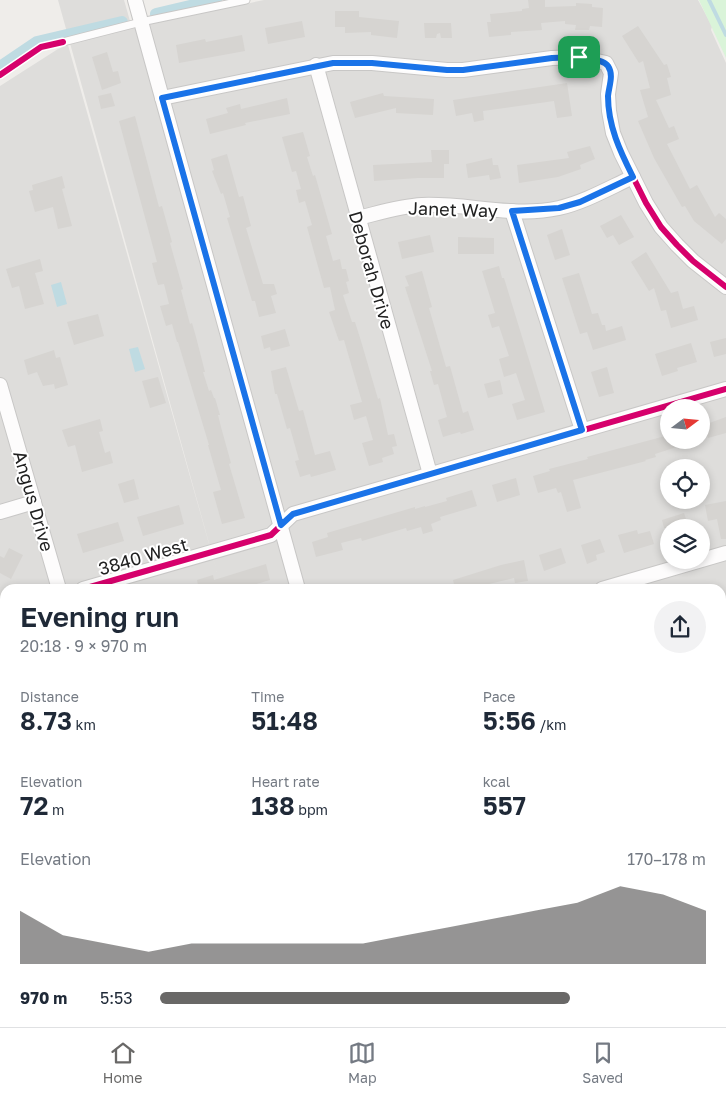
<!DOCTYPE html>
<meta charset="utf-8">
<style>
:root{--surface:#fff;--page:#f2f2f3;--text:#1f2937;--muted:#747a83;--line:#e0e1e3;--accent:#696867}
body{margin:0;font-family:"Golos Text",sans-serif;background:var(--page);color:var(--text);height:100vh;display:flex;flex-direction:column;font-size:19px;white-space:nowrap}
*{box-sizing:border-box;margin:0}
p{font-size:16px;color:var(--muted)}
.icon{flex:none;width:28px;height:28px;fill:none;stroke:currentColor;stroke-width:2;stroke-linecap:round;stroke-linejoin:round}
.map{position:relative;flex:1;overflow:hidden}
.drawer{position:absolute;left:0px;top:584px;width:726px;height:444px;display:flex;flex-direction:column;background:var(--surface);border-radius:15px 15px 0 0;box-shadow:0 2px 8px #0003}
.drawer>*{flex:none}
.needle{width:32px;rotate:74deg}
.tools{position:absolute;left:660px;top:399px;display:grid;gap:10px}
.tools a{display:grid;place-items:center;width:50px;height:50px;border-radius:50%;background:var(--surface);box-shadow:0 2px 8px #0003;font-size:25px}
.pin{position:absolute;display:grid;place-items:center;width:42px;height:42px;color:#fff;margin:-21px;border-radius:10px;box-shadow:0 2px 8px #0006}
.round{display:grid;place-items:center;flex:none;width:52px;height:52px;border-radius:26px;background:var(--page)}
.headline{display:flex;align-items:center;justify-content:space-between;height:85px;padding:0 20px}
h1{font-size:28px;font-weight:600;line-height:38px}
.figures{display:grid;grid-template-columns:repeat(3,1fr);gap:8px;height:85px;padding:5px 20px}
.figures div{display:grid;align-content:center}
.figures b{font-size:25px;font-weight:600}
.figures small{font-size:14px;font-weight:400}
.figures p{font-size:14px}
.chart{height:140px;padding:10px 20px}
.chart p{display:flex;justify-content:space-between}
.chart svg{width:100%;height:90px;margin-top:5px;fill:var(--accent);opacity:.7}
ul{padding:0 20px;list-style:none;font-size:16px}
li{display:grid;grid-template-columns:80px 60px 1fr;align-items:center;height:38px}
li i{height:12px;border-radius:6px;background:var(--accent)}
.dock{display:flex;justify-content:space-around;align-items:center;height:70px;border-top:1px solid var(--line);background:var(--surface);font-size:14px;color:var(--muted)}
.dock a{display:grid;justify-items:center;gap:2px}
.dock .selected{color:var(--accent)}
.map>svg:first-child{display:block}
.residential{fill:#dedddb;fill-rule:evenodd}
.park{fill:#daf4d9}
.water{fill:#bfdbe2}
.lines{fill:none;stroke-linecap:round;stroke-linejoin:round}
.stream{stroke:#bfdbe2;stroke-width:4}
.canal{stroke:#bfdbe2;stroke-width:12}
.building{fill:#d6d4d1}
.lane-casing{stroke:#c8c7c6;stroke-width:9}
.street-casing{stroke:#c8c7c6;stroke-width:16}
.lane{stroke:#fdfcfc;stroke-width:7}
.street{stroke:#fdfcfc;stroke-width:14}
.cycleway-casing{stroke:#fff;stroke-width:9}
.cycleway{stroke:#d6006c;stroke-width:6}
.route-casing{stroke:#fff;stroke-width:10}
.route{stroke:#1a73e8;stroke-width:6}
.labels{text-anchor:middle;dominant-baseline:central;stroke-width:4;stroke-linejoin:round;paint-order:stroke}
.street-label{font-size:18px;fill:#212121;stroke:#fff}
</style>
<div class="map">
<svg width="726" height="1027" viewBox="0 0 726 1027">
<rect width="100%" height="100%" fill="#efedea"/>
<path class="residential" d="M58 0H124L132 28 264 0H698L712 26 711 30 726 63V1027H0V86L58 49 68 45 217 572ZM669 408H701V440H669ZM669 468H701V500H669ZM669 528H701V560H669ZM5 589H721V1022H5Z"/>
<path class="park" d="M699 0H726V58Z"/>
<g class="water">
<path d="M61 282 67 304 57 307 51 285Z"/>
<path d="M138 347 145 369 135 372 129 349Z"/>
</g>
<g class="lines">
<path class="stream" d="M709 0 726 35"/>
<g class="canal">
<path d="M156 14 216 0"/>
<path d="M0 67 37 42 122 22"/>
</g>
</g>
<g class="building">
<path d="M528 0H545V7L576 6V3L592 4V7L603 8 602 27 590 26 589 30H575L576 25 565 24V21L541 23 542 30 511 32V35L489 37 487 22H491L490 14 522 11V9L529 8Z"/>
<path d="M335 11H359V17L399 21 397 38 371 35V32L345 33V27H335Z"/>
<path d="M302 21 305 37 268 44 265 28Z"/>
<path d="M424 23H451L452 38H441L440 33 437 34 436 38H425Z"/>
<path d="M638 26 664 65 667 64 671 77 667 78 671 95 656 100 669 128 674 126 679 139 667 144 690 189 697 185 715 217 719 213 726 219V239L722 244 694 221 685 206 682 207 654 158 638 121 648 117 640 90 650 88 643 61 639 63 622 36Z"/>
<path d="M242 35 245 51 179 63 176 45 205 39 206 42Z"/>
<path d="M107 52 113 72 118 71 121 83 102 90 92 57Z"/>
<path d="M567 83 572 116 557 118 554 101 483 111 484 120 474 122 472 113 456 116 453 100Z"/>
<path d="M111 93 115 106 101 109 98 96Z"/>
<path d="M383 93 384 96 434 99 433 115 396 113V108L355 118 350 102Z"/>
<path d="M287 98 290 114 245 123 246 125 210 134 206 119 228 113 226 108 240 104 241 109Z"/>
<path d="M135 116 159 207 162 206 172 242 170 243 183 289 181 290 190 324 192 323 196 337 205 372H203L209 391 211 390 214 398H215L220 415H218L221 427 231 463 229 464 245 518 222 524 213 492 221 490 208 445H209L178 342H177L172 324 166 326 160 306 169 304 164 284 158 285 155 275 152 263 157 262 119 121Z"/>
<path d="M303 132 310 156 307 157 313 176 315 175 332 234 326 236 333 261 340 259 342 269H346L349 281 346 282 349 293 343 295 352 322H355L361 341 378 399 380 398 388 435 394 434 397 446 392 447 394 454 382 458 383 462 369 466 362 443 373 440 366 416 354 420 350 405 362 402 344 340 339 341 329 312 335 310 330 287 324 288 307 227 312 225 305 201 299 203 296 190 301 189 296 171 292 172 282 137Z"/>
<path d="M590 146 595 159 580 165 581 169 558 177 519 183 517 165 569 158 567 152Z"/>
<path d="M431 150H449V164H444V178H418L374 181 373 165 432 162Z"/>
<path d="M227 154 239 197 243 196 251 226 246 228 263 284H274L277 294 271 296 276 313 259 317 255 301H252L231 231 227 218 230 217 223 193 221 194 212 171 214 170 211 159Z"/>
<path d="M492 158 493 165H498L501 178 490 180 489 175 468 178 466 164Z"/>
<path d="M62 176 65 188 62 189 72 226 58 229 53 207 35 212 29 191 33 190 32 185Z"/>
<path d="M621 215 634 237 619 245 613 235 607 238 600 226Z"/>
<path d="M562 229 570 255 555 260 547 235Z"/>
<path d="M430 235 434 252 402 259 398 242Z"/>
<path d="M458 237 494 238V254H458Z"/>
<path d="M646 252 671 293 678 291 683 309 694 306 698 320 671 328 666 310 661 311 654 288 649 291 631 262Z"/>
<path d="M40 259 43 271 35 273 44 304 25 309 19 286 12 288 6 269Z"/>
<path d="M499 266 502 278H504L545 412 517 420 512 404 525 400 516 373 504 377 499 359 509 356 499 326 492 328 488 315 495 313 482 271Z"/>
<path d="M422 271 432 307 429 308 446 367 450 366 463 413 468 411 474 430 461 434 460 432 443 437 438 420 447 417 438 384 434 385 430 371H432L405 287 409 286 405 276Z"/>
<path d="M579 273 592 314 598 313 602 325H605L606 331 622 326 626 340 593 350 587 332 580 334 562 278Z"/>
<path d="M98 314 104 336 74 345 67 322Z"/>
<path d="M285 329 290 346 271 351 270 347 264 349 261 336Z"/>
<path d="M726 338V354L714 357 710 342Z"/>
<path d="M691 343 697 362 677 368 678 371 662 376 655 354Z"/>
<path d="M54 350 56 358 60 357 68 385 55 389 54 384 43 386 37 372 28 375 24 360Z"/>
<path d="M286 367 299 411 303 410 315 455 330 451 336 470 311 477 310 474 300 477 295 461 299 460 290 428 287 429 277 394H275L271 371Z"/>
<path d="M607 367 614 393 599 397 591 372Z"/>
<path d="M158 377 166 403 150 408 142 381Z"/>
<path d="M500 380 503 394 488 398 484 384Z"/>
<path d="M726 417V433L708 438 704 425Z"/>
<path d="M100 419 103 431 99 432 105 453 110 451 113 463 82 472 75 445 68 447 62 430Z"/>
<path d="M669 435V440H692V442L655 454 656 457 645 460 646 461 573 480 581 508 567 512 561 492 558 493 556 488 538 493 533 476 550 471 549 469 588 459 587 457Z"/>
<path d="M516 478 520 495 497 502 492 485Z"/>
<path d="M134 479 139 499 124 503 118 484Z"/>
<path d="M472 490 477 506 440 517 441 520 431 524 433 531 423 534 421 527 407 531 406 528 362 541 361 538 341 543 343 550 316 557 312 542 328 537 327 533 415 507V509L425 506V507L447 501 446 498Z"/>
<path d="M726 501V539H721L717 519 708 521 705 505Z"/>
<path d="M179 505 184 524 143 536 137 517Z"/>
<path d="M684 513 689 528H664L662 520Z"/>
<path d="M118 522 124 541 83 553 77 534Z"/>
<path d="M637 530 638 534 650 531 654 544 624 553 618 535Z"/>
<path d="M600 539 605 552 596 555 597 560 587 564 581 545Z"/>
<path d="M9 548 23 555 11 579 0 573V556L4 558Z"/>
<path d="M561 548 566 563 544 571 539 555Z"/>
<path d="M524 560 528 581 515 583 514 578 489 584 491 589H455L453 580 501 565Z"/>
<path d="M266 564 270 580 240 589H195L194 586 198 585 197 580 213 575 214 580Z"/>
</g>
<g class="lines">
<defs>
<path id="lane" d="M63 42 141 22 246 0"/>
<g id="street">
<path d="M135 0 298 589"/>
<path d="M316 65 430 474"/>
<path d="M162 98 333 63H372L447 70H463L552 58 579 57 606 63 611 73 608 94 609 111 613 133 621 153 646 203 661 227 677 245 693 261 726 287"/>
<path d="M512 211 582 430"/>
<path d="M358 218C379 213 400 206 422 205 467 203 514 218 559 208 585 202 609 188 633 177"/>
<path d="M0 385 59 589"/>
<path d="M0 512 34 502"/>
<path d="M83 589 271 535 293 514 726 389"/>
<path d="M602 589 726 553"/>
<path d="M721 782 726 784"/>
<path d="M0 814 5 810"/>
<path d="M261 1022 262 1027"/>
<path d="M422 1022 423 1027"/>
<path d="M578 1022 579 1027"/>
<path d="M0 1024 1 1027"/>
<path d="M157 1027 165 1022"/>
</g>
</defs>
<use href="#lane" class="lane-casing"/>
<use href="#street" class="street-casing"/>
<use href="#lane" class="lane"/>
<use href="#street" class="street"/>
<defs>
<g id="cycleway">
<path d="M0 75 41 47 63 42"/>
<path d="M162 98 333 63H372L447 70H463L552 58 579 57 606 63 611 73 608 94 609 111 613 133 621 153 646 203 661 227 677 245 693 261 726 287"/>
<path d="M83 589 271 535 293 514 726 389"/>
</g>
</defs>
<use href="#cycleway" class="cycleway-casing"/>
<use href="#cycleway" class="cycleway"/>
</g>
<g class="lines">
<defs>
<path id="route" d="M579 57C587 59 603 59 608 66 614 75 609 86 608 96 608 126 620 151 633 177L580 202 559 208 512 211 582 430 293 514 281 525 162 98 333 63H372L447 70H463L552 58Z"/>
</defs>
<use href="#route" class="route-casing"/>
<use href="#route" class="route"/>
</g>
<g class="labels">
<g class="street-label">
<text transform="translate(453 209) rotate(2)">Janet Way</text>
<text transform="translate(372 270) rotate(74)">Deborah Drive</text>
<text transform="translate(34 501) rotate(74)">Angus Drive</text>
<text transform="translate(143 556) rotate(-16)">3840 West</text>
</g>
</g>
</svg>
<div class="tools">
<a><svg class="needle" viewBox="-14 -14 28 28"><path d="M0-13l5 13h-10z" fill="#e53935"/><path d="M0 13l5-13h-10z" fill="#747a83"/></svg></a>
<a><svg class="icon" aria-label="locate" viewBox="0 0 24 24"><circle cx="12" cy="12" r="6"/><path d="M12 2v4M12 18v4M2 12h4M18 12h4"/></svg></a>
<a><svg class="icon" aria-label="layers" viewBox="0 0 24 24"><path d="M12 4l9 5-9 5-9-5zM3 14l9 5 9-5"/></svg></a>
</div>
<div class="pin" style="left:579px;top:57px;background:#1e9e55"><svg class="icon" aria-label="arrive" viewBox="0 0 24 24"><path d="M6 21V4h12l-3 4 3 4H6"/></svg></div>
<section class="drawer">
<div class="headline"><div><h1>Evening run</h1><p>20:18 · 9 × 970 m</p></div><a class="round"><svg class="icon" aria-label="share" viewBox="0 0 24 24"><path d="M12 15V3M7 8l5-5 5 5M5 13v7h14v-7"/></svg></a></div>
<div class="figures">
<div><p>Distance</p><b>8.73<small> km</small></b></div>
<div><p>Time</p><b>51:48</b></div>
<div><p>Pace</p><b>5:56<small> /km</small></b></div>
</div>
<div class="figures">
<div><p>Elevation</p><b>72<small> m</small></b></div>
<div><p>Heart rate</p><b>138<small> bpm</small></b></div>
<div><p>kcal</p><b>557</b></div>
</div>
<div class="chart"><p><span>Elevation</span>170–178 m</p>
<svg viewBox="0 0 160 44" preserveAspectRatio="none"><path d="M0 44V18L10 30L20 34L30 38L40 34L50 34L60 34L70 34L80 34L90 30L100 26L110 22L120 18L130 14L140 6L150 10L160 18V44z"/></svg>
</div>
<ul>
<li><b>970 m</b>5:53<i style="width:75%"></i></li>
</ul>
</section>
</div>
<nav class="dock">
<a class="selected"><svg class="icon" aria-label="home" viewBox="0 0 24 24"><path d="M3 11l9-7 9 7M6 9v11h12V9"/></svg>Home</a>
<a><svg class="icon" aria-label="map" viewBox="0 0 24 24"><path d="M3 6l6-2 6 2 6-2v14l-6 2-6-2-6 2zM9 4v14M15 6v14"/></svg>Map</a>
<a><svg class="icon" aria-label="saved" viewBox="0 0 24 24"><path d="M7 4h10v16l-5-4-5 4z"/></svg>Saved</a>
</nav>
